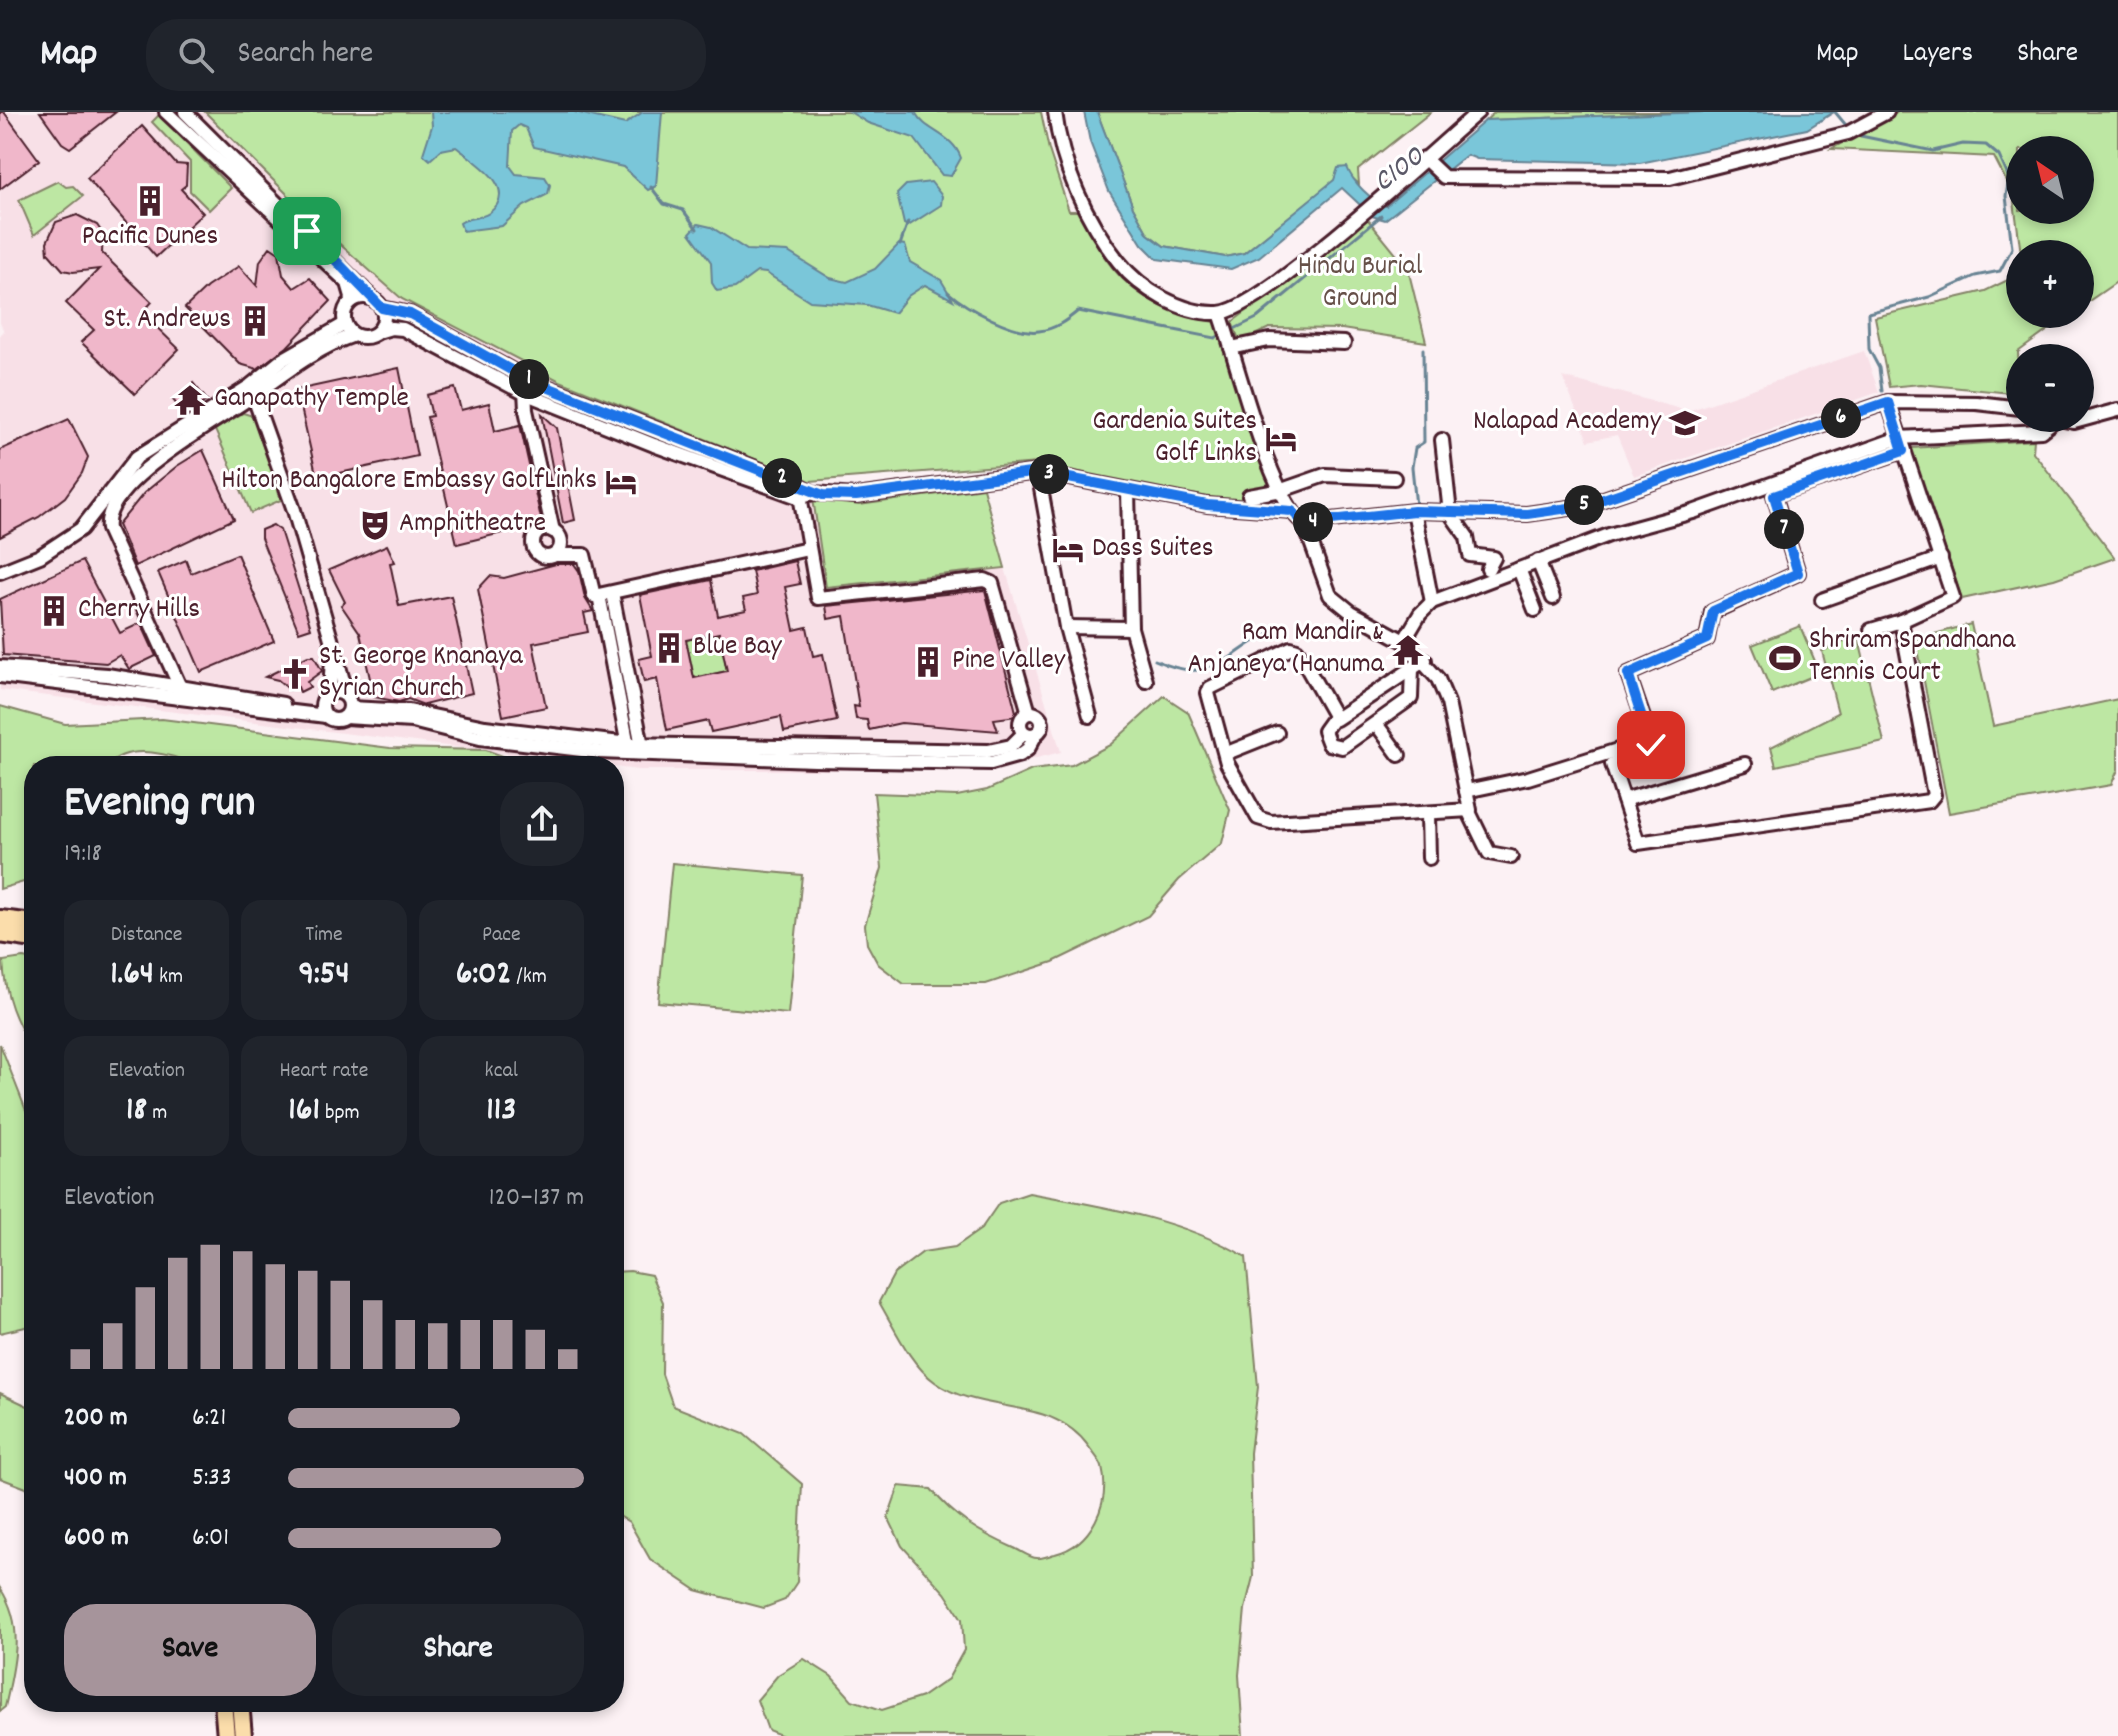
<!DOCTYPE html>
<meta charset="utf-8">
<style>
:root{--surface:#171b24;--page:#20242c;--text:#f1f3f6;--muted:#9ea1a6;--line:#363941;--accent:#a6949b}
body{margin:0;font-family:Dekko,sans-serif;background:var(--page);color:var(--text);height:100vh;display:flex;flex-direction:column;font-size:30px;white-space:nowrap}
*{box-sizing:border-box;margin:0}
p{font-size:26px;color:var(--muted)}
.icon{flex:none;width:44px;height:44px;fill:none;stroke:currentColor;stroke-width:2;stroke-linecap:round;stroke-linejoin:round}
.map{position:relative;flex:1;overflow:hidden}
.details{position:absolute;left:24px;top:644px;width:600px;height:956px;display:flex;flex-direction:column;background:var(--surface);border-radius:32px;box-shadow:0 4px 12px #0003}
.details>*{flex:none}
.needle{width:52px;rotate:325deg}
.fabs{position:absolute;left:2006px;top:24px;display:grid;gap:16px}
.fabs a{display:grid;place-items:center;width:88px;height:88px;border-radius:50%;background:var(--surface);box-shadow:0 4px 12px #0003;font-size:40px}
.pin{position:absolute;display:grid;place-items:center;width:68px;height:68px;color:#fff;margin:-34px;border-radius:16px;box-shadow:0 4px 12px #0006}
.km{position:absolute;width:40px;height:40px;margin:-20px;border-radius:50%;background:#222;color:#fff;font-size:22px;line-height:40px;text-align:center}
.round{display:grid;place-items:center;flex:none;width:84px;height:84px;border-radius:32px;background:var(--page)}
.headline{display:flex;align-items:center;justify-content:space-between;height:136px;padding:0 40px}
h1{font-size:44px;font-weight:800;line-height:60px}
.stats{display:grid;grid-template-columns:repeat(3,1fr);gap:12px;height:136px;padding:8px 40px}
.stats div{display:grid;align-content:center;border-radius:20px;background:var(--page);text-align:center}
.stats b{font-size:34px;font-weight:800}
.stats small{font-size:22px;font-weight:400}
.stats p{font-size:22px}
.chart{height:224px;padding:16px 40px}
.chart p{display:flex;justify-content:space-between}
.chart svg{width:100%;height:144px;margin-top:8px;stroke:var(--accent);stroke-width:6}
.button{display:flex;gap:16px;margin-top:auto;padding:16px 40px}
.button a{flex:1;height:92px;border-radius:32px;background:var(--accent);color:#111;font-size:32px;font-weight:800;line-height:92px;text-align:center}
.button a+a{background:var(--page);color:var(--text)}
ul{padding:0 40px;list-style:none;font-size:26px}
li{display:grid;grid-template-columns:128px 96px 1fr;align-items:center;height:60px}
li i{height:20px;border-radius:10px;background:var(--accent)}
header{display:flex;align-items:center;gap:48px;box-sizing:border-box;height:112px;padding:0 40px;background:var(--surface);border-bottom:2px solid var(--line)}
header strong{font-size:38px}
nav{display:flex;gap:44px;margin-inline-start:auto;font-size:28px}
.search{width:560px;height:72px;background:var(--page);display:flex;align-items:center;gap:20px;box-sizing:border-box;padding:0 28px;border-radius:32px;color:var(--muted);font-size:30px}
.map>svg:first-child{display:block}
.built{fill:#f8e0e7}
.green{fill:#bde7a3;stroke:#848367;stroke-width:2;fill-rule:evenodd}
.water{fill:#7ac6d9;stroke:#678393;stroke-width:2}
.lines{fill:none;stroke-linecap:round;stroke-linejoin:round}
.stream{stroke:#678393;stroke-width:3}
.building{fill:#f0b7ca;stroke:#4a1f2b;stroke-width:2;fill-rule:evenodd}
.minor-casing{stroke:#4a1f2b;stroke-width:18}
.major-casing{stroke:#4a1f2b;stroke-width:22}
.minor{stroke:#fff;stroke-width:12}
.major{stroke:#fbddab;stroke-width:16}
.route-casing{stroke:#fff;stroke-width:16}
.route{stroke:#1a73e8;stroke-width:10}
.labels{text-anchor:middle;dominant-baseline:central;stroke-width:6;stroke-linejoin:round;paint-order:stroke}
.poi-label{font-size:28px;fill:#4a1f2b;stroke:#fff;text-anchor:start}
.park-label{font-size:28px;fill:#675149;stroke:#fff}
.water-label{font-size:30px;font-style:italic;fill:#5b5968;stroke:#fff}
</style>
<header>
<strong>Map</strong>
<div class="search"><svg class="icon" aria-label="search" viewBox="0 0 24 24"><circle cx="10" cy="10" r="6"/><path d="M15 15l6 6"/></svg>Search here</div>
<nav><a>Map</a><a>Layers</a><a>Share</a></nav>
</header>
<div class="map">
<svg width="2118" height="1624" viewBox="0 0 2118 1624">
<rect width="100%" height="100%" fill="#fcf1f4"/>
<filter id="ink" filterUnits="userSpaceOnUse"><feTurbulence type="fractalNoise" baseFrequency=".0125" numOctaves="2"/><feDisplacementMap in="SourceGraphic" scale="16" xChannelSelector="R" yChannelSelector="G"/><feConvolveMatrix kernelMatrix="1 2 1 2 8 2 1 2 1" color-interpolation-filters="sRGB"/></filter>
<g filter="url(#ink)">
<g class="built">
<path d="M0 0H205L317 112 402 187 560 269 810 369 826 474 1005 456 1061 640 987 658H638L0 578V222L4 219 0 211Z"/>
<path d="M1864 239 1879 280 1634 364 1617 323 1588 329 1563 265 1688 299Z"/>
</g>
<g class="green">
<path d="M205 0H1041L1049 38 1069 99H1081C1106 165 1146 199 1216 210L1252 329 1275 384 1245 391 1142 374 1038 351 810 369 560 269 402 187 317 112Z"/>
<path d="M1097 0H1431L1358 58 1359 72 1350 64 1335 68 1244 141 1225 145 1164 134 1148 122 1133 95Z"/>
<path d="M1495 0H1706L1486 8Z"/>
<path d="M1898 0H2118V169L2080 195V142H2021L2013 82 1994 45 1831 37ZM2020 38H2080V98H2020Z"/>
<path d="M159 3 231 76 209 98 190 79V50L152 10Z"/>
<path d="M58 69 66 75 73 74 83 84 34 123 19 88Z"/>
<path d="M1365 104 1408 157 1426 230 1342 217 1269 216 1240 230 1232 210 1330 137Z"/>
<path d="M2020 144V202H2070L2018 240 2020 282 1921 272 1889 275 1875 205 1985 179 2008 168Z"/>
<path d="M243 301 253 304 281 388 251 401 215 318Z"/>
<path d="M2034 328 2033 340 2115 446 2054 467 1962 487 1911 336Z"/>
<path d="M983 376 1005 456 826 475 813 386 859 393Z"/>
<path d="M1971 512 1993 614 2118 587V658L2111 673 1949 701 1916 527Z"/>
<path d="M1800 514 1820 561 1772 581 1752 533Z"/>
<path d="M719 521 727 559 694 566 686 528Z"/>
<path d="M1858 524 1884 630 1776 654 1771 635 1838 601 1822 539Z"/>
<path d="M1164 584 1188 600 1230 698 1222 731 1179 768 1148 804 1053 850 986 872H904L878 852 867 832 865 813 882 756 874 681 957 684 987 678 1032 658 1072 653 1110 633Z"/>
<path d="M0 594 65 612 162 607 390 636 486 638 517 649 515 654H198C174 643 129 629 107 654H34V767L0 777Z"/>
<path d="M672 751 802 763 788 902 658 890Z"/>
<path d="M23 846 34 848V939C15 909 5 885 3 849Z"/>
<path d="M0 932 34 1019V1213L0 1221Z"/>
<path d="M1029 1081C1102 1094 1182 1107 1246 1145L1258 1275 1250 1341 1253 1465 1245 1497 1239 1563 1243 1624H783L768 1618 757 1588 778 1563 804 1547 831 1564 852 1588 882 1598 922 1585 948 1567 964 1538 962 1507 945 1481 902 1434 888 1405 899 1374 931 1377C955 1406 980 1421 1014 1436 1021 1439 1030 1446 1037 1446 1042 1447 1050 1443 1055 1442 1091 1433 1111 1392 1102 1355 1100 1348 1093 1341 1089 1335 1053 1283 981 1304 935 1270 910 1252 895 1217 879 1190L894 1162 923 1140 955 1135 981 1117 999 1091Z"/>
<path d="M630 1159 651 1163 663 1190 662 1262 673 1294 744 1322 802 1372 797 1470 785 1488 764 1496 696 1478 650 1447 629 1410 614 1401V1160Z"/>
<path d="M0 1281 34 1297V1379L0 1366Z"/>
<path d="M0 1476C26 1515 14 1555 5 1595L0 1599Z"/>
</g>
<g class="water">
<path d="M431 0H574L625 12 643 0H662L656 74 648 78 623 55 534 35 526 16 519 13 512 19 510 54 516 62 545 65 550 73 548 82 524 94 502 114 463 119 460 111C469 104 479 108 489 101 522 76 472 48 456 35L441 38 430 48 423 42 432 14Z"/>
<path d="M850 0H915C925 20 952 21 961 46L951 64 942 63 914 26 868 11Z"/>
<path d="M1084 0H1097L1133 95 1148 122 1164 134 1225 145 1244 141 1334 68 1338 56 1347 55C1353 71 1371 88 1386 94L1486 8 1706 0H1834L1807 17 1640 51 1477 47 1467 43 1385 108 1372 104 1342 76 1259 145 1231 157 1157 147 1142 132 1109 79 1090 30Z"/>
<path d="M931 70 942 84 941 93 908 114 904 112 897 82 906 73Z"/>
<path d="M698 112 711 115 747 138 788 140 830 166 847 170 875 157 899 132 905 133 910 150 941 168 953 188 925 173 908 184 894 201 867 193 810 189 766 161 757 160 735 176 717 179 712 171 711 150 690 121Z"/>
</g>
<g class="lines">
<g class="stream">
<path d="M1835 0 1850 18"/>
<path d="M1856 23 1933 39 1963 32 1986 33 1999 44 2009 66 2006 84 2012 136 2000 159 1975 164 1929 185 1868 201 1869 237 1879 256 1882 279"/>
<path d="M651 75 664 92 683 98 697 117"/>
<path d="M900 133 908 110"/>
<path d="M948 180C966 196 1015 223 1039 219 1055 217 1066 209 1078 199L1215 226 1221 223"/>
<path d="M1228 220 1257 206 1381 104"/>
<path d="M1416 394 1412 355 1415 336 1424 330 1423 237"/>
<path d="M1155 548C1225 580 1230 528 1287 516"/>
</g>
</g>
<g class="building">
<path d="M0 0H4L39 48 0 77Z"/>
<path d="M40 0H116L70 36 62 31Z"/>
<path d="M142 14 176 52 187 53 186 73 181 77 203 101 156 145 87 66Z"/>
<path d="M77 103 97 113 103 122 102 141 152 190 142 201 179 237 135 282 81 230 94 218 66 191 99 157 73 160 63 158 48 141 47 130 56 110Z"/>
<path d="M270 135 279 141 283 163 294 176 310 166 331 189 287 235 257 257 240 252 185 196 207 175 239 154 257 174 260 149Z"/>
<path d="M399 256 417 344 317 366 297 278Z"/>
<path d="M193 271 207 288 186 304 173 288Z"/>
<path d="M455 276 461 298 489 291 495 319 520 313 542 411 457 432 427 305 432 304 427 283Z"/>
<path d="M542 302 557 316 575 408 563 411Z"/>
<path d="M69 307 88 345 82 361 65 385 39 405 0 425V338Z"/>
<path d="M203 338 234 407 135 454 118 413 144 381 177 354Z"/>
<path d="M273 413 280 418 311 516 299 520 261 426V418Z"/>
<path d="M387 433 395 450 390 451 399 494 451 484 472 581 424 593 408 587 399 590 374 585 360 521 341 493 345 490 329 458Z"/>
<path d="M237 442 274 529 201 560 158 460 186 448 191 461Z"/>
<path d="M82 449 120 521 141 511 156 544 129 557 120 543 106 551 3 543 0 487Z"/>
<path d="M795 449 800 472 785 475 794 518 807 515 813 544 823 542 837 609 784 620 781 605 711 620 708 609 667 618 657 567 644 570 639 547 652 544 640 483 711 468 718 504 746 498 743 486 757 483 752 459ZM719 521 727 559 694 566 686 528Z"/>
<path d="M556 452H574L579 459 585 486 593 499 584 501 588 520 533 531 546 595 503 604 478 477 490 464 504 466Z"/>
<path d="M985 478 1017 604 994 607 998 619 901 611 869 618 867 608 856 607 854 594 859 595 844 504 828 507 826 494Z"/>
<path d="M308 544H314L322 559 307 570 310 575 300 580 298 575 290 578 278 568 265 565Z"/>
</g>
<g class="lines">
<defs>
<g id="minor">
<path d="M166 0 348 171 353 188"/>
<path d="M185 0 374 188"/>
<path d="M1055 0C1061 52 1086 109 1119 150 1140 177 1183 203 1219 201 1263 198 1435 37 1478 0"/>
<path d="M1424 46 1444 65 1670 66 1848 21 1887 0"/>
<circle cx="364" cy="205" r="20"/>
<path d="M382 196 410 202 529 268 800 373 813 381 856 384 1038 360 1207 393 1292 399"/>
<path d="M1220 201C1235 242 1271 391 1304 411L1414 399 1527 402 1583 394 1888 290 1977 291 2020 296"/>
<path d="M378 220 391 216 403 217 524 281 654 333 798 385 813 381"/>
<path d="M1231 236 1269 228 1344 231"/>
<path d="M251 277 294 398 348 586"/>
<path d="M525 277 526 298 553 419"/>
<path d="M1888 290 1953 485 1901 509 1934 683 1929 689 1638 731 1612 652 1652 632 1628 562 1707 527 1712 500 1798 461 1774 383 1903 339"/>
<path d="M2054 306 2074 310 2118 298"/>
<path d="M1442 328 1450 401 1467 425 1470 443 1494 446 1488 457"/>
<path d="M1038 360 1066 515 1090 604"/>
<path d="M799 378 818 486 985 468 992 471 1029 601"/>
<path d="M1128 378 1131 516 1146 569"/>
<path d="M1249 384 1282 378 1325 363 1394 366"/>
<path d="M1414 399 1432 490"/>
<path d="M1304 411 1330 483 1351 500 1404 529 1438 567 1448 591 1470 698 1271 710 1258 706 1227 651 1208 581 1210 576 1291 536 1297 538 1336 607 1425 548"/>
<circle cx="547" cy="431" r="14"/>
<path d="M554 443H584L594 484 808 437V429"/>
<path d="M1538 449 1553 486"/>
<path d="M1519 457 1535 498"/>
<path d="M0 460 40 444 81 417 137 345 250 274 282 248 345 212"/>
<path d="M612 481 643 639"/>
<path d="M599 483 629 639"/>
<path d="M1822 488 1941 446"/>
<path d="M1066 515 1131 516"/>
<path d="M1871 518 1901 509"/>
<path d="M1404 529 1420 502 1432 490 1609 423 1693 400 1899 326 2041 319 2056 307"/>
<path d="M0 555 107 563 283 592"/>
<path d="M0 564 326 604"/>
<path d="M180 575 108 417C101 370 220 308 254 283 285 261 316 236 354 223"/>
<circle cx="336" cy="594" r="14"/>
<path d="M330 581 332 545"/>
<path d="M350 596 409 599 485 615 629 632 988 639 1011 634 1024 621"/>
<circle cx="1031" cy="612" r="11"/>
<path d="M345 605 412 609 480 626 599 640 815 648 991 651 1020 643 1028 637 1036 622"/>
<path d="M1334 605 1324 619 1329 632 1342 635 1411 586 1412 556"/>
<path d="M1377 613 1399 643"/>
<path d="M1227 641 1277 621"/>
<path d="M1466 679 1528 666 1624 636"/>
<path d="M1624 688 1745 652"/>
<path d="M1469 700 1489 741 1511 745"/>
<path d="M1428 703 1429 746"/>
</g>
<g id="major">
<path d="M0 807 34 811"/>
<path d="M0 822 34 827"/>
<path d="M223 1590 226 1624"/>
<path d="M240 1590 243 1624"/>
</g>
</defs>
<use href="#minor" class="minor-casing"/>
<use href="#major" class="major-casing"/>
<use href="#minor" class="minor"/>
<use href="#major" class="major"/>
</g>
</g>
<g class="lines" filter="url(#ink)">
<defs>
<path id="route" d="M307 119 382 196 410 202 529 268 823 383 856 384 1038 360 1207 393 1292 399 1304 411 1414 399 1527 402 1583 394 1888 290 1903 339 1774 384 1798 461 1713 499 1707 527 1628 562 1651 633"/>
</defs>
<use href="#route" class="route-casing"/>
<use href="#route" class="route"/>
</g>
<defs>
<symbol id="building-bare" viewBox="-9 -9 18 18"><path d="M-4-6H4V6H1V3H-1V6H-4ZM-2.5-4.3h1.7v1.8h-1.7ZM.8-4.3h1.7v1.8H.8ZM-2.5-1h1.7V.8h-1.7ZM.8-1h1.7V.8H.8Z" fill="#4a1f2b" stroke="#fff" stroke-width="2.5" paint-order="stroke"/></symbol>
<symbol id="temple-bare" viewBox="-9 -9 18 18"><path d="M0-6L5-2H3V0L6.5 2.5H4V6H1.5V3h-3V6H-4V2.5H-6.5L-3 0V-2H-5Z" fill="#4a1f2b" stroke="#fff" stroke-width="2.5" paint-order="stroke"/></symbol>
<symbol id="school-bare" viewBox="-9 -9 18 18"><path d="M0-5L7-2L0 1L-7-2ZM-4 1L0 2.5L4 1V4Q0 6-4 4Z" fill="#4a1f2b" stroke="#fff" stroke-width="2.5" paint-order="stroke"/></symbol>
<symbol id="hotel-bare" viewBox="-9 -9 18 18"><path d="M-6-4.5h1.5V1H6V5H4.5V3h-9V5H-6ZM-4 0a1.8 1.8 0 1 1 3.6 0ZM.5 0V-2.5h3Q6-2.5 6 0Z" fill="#4a1f2b" stroke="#fff" stroke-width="2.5" paint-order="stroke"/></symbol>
<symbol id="theatre-bare" viewBox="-9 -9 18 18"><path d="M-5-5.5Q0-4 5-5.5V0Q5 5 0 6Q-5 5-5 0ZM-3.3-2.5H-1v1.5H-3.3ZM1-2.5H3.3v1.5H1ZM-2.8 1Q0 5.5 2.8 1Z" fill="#4a1f2b" stroke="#fff" stroke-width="2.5" paint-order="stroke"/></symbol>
<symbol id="stadium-bare" viewBox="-9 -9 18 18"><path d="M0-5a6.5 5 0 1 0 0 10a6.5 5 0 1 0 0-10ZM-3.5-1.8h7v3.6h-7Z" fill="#4a1f2b" stroke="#fff" stroke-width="2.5" paint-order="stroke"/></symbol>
<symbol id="church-bare" viewBox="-9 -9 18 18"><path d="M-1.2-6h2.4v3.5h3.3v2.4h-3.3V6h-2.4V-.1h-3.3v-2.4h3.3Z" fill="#4a1f2b" stroke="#fff" stroke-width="2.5" paint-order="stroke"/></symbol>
</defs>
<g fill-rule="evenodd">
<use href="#building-bare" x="128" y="67" width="44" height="44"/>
<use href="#building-bare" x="233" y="187" width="44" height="44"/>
<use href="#temple-bare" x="168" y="266" width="44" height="44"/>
<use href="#school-bare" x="1663" y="289" width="44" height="44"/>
<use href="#hotel-bare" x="1259" y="305" width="44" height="44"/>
<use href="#hotel-bare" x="599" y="348" width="44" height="44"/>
<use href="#theatre-bare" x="353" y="391" width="44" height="44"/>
<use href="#hotel-bare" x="1046" y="416" width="44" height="44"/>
<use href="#building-bare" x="32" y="477" width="44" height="44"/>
<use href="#building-bare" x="647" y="514" width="44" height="44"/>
<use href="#temple-bare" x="1386" y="516" width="44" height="44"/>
<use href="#stadium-bare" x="1763" y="524" width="44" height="44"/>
<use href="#building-bare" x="906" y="528" width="44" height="44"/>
<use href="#church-bare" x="273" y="540" width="44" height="44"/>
</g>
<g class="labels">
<g class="poi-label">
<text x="150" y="126" text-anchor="middle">Pacific Dunes</text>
<text x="231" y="209" text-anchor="end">St. Andrews</text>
<text x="214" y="288">Ganapathy Temple</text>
<text x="1257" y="311" text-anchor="end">Gardenia Suites<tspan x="1257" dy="32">Golf Links</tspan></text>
<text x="1661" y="311" text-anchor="end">Nalapad Academy</text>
<text x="597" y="370" text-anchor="end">Hilton Bangalore Embassy GolfLinks</text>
<text x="399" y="413">Amphitheatre</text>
<text x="1092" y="438">Dass Suites</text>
<text x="78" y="499">Cherry Hills</text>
<text x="1384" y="522" text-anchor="end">Ram Mandir &amp;<tspan x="1384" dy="32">Anjaneya (Hanuma</tspan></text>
<text x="1809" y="530">Shriram Spandhana<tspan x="1809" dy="32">Tennis Court</tspan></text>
<text x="693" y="536">Blue Bay</text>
<text x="319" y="546">St. George Knanaya<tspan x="319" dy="32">Syrian Church</tspan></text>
<text x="952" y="550">Pine Valley</text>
</g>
<g class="park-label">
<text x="1360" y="156">Hindu Burial<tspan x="1360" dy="32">Ground</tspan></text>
</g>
<g class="water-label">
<text transform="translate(1400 59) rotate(-37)">C100</text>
</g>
</g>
</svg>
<div class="fabs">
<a><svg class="needle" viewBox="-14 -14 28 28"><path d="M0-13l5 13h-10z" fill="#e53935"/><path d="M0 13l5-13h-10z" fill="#9ea1a6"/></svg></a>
<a>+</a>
<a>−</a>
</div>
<div class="pin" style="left:307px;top:119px;background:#1e9e55"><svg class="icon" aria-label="arrive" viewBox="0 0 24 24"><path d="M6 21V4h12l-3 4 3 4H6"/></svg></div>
<div class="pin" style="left:1651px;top:633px;background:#d93025"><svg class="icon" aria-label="check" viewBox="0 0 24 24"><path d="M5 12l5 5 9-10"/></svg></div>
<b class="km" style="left:529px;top:267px">1</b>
<b class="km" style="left:782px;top:366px">2</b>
<b class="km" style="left:1049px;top:362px">3</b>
<b class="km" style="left:1313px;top:410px">4</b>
<b class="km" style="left:1584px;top:393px">5</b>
<b class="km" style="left:1841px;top:306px">6</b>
<b class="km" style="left:1784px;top:417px">7</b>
<section class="details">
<div class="headline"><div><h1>Evening run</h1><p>19:18</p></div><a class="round"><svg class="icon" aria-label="share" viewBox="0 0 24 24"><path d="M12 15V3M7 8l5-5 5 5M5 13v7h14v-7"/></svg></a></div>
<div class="stats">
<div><p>Distance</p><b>1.64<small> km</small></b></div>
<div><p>Time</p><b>9:54</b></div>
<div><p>Pace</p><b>6:02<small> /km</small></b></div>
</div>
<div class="stats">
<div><p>Elevation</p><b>18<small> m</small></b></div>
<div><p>Heart rate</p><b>161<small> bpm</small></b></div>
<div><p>kcal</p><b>113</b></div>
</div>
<div class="chart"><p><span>Elevation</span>120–137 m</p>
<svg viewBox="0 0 160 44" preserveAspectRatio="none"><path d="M5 44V38M15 44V30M25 44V19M35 44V10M45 44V6M55 44V8M65 44V12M75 44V14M85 44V17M95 44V23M105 44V29M115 44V30M125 44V29M135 44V29M145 44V32M155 44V38"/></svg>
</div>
<ul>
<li><b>200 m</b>6:21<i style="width:58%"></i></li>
<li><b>400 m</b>5:33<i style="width:100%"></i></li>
<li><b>600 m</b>6:01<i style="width:72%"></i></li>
</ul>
<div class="button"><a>Save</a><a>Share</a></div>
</section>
</div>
